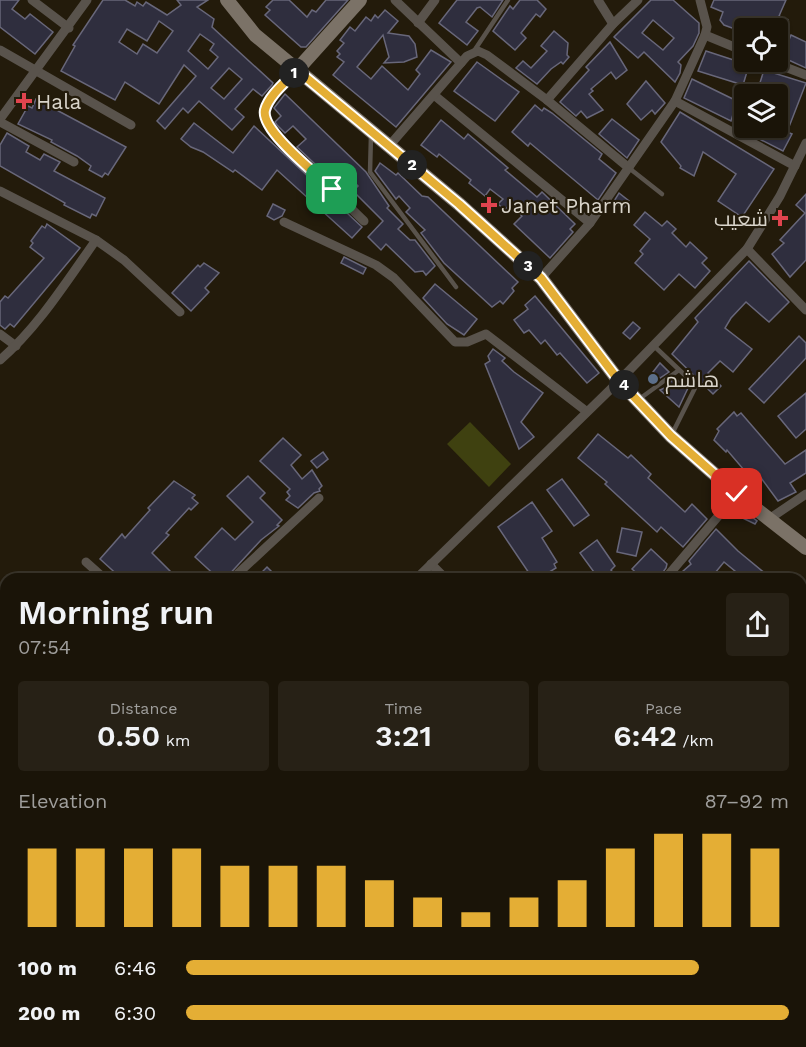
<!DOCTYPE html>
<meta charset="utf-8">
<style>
:root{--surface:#1a1408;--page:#272116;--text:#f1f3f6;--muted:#9f9e9c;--line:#383329;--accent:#e4ae35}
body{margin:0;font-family:"Work Sans",Cairo,sans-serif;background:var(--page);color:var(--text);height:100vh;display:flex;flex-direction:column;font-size:22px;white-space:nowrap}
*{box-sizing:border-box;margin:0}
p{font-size:20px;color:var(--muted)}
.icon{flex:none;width:33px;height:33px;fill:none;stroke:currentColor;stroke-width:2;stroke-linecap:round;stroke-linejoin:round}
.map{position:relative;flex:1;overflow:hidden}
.details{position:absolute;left:0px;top:573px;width:807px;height:474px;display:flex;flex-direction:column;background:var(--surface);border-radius:18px 18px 0 0;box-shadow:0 2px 4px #0004,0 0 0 2px var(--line)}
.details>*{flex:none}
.fabs{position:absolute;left:734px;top:18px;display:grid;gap:12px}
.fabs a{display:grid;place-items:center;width:54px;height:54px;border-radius:6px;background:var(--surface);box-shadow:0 2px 4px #0004,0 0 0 2px var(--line);font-size:30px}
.pin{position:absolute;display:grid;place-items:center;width:51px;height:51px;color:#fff;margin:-26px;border-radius:12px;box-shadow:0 3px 9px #0006}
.km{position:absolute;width:30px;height:30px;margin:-15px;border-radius:50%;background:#222;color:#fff;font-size:16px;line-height:30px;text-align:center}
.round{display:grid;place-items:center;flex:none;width:63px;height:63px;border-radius:6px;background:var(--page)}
.headline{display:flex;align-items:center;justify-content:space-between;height:102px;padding:0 18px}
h1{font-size:33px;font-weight:600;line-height:45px}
.figures{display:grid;grid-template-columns:repeat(3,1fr);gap:9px;height:102px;padding:6px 18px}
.figures div{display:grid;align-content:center;border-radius:6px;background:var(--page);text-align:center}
.figures b{font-size:30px;font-weight:600}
.figures small{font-size:16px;font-weight:400}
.figures p{font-size:16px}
.chart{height:168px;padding:12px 18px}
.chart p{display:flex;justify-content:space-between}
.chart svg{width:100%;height:108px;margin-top:6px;stroke:var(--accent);stroke-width:6}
ul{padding:0 18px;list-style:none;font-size:20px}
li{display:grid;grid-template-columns:96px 72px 1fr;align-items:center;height:45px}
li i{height:15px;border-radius:8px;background:var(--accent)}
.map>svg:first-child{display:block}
.green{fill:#3f4110}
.building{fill:#2f2e3e;stroke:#68677a;stroke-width:1.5;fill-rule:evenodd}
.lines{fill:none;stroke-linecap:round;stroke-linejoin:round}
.lane{stroke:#59534c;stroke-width:4.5}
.street{stroke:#59534c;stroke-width:9}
.secondary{stroke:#7b7267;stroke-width:14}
.route-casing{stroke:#fff;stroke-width:12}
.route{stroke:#e4ae35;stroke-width:8}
.health-dot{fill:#e0444e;stroke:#231b0b;stroke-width:2}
.service-dot{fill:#5c6f8a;stroke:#231b0b;stroke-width:2}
.labels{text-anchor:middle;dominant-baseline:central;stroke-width:4.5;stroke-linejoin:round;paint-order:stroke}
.poi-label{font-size:21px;fill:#d9d4ca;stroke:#231b0b;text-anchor:start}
</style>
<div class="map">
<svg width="806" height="1047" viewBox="0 0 806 1047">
<rect width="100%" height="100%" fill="#231b0b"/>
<path class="green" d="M470 422 511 464 489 487 447 444Z"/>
<g class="building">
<path d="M0 0H19L12 9 25 19 30 14 53 32 35 54 0 27Z"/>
<path d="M103 0H125L135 6 137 2 143 6 146 2 167 15 181 5 177 0H208L197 7 214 19 212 27 273 83 272 85 262 96 253 89 235 109 244 117 232 130 199 101 188 113 183 108 165 129 157 121 196 76 184 65 159 104 125 82 115 100 61 71 75 46 73 45ZM159 21 173 31 157 53 143 44 137 54 119 42 127 29 147 41ZM200 34 214 44 210 50 218 57 208 69 188 51ZM229 68 242 79 224 99 211 88Z"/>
<path d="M273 0H289L307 17 312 10 316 12 326 0H348L306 47H301L265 15 270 10 266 7Z"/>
<path d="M457 0H503L492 17 480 7 477 8 466 22 478 31 467 45 439 23Z"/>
<path d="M520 0H537L546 9 540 17 536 14 521 33 526 38 515 50 493 31 510 6 513 9Z"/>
<path d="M651 0H673L699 23V33L693 46 678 62 681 65 680 73 675 82 644 52 638 58 614 37ZM653 20 674 38 663 50 642 33Z"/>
<path d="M714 0H786L779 16 788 20 777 46V28H768L743 18 740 25 732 28 724 25 720 20 723 12 711 7Z"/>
<path d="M385 10 398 21 388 33 409 36 415 44 417 57 404 62 384 63 389 57 383 35 357 67 371 79 382 66 408 90 420 74 416 70 431 50 451 62 396 127 333 75 344 62 337 57 340 54 337 51 344 43 340 40 350 27 355 31 366 17 371 21 375 15 378 18Z"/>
<path d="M554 31 568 43 567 55 569 57 563 64 561 62 551 69 537 84 516 68 523 61 531 68 547 51 541 46Z"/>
<path d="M791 35 806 42V68L782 57Z"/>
<path d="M610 42 627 70 616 79 611 72 591 89 593 91 589 94 603 110 587 118 581 111 576 116 560 102 589 70 586 67Z"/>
<path d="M706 51 749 65 743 85 698 71Z"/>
<path d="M477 62 519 92 495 121 454 91Z"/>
<path d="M764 70 806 83 787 132 792 134 783 151 738 128H777V114L780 115 785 98 758 89Z"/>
<path d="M692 79 737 101 731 121 684 98Z"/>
<path d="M646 81 665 103 655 114 652 110 641 120 627 104Z"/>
<path d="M285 94 366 172 389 206 387 208 403 224 398 229 410 240H415L435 266 426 275 423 271 415 272 386 244 381 250 368 237 383 221 353 191 358 186 346 174 336 184 297 147 306 139 293 126 285 133 277 125 275 122 281 116 274 108Z"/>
<path d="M36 99 126 147 108 175 105 173 102 177 89 170 91 166 77 156 51 142 52 140 18 124 28 106 32 108Z"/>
<path d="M535 105 542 111 544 108 552 113 602 154 599 159 616 173 598 200 530 143 528 146 512 132Z"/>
<path d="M680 112 774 169 742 217 718 201 736 174 703 152 694 176 680 168 681 166 661 142Z"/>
<path d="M612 119 639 140 627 158 599 134Z"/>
<path d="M441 120 464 139 468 134 508 168 505 170 537 197 542 192 575 224 570 229 573 232 550 258 514 224 522 216 509 205 505 210 498 204 503 199 490 189 485 196 469 183 471 180 439 154 437 157 421 145Z"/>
<path d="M194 123 233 153 254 126 362 227 352 238 277 170 262 190 235 170 233 172 203 152 191 147 181 139Z"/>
<path d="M7 133 29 146 26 152 40 160 44 154 60 162 54 171 105 198 96 216 92 214 90 218 64 205 65 203 0 166V145Z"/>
<path d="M380 163 396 175 398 173 422 196 428 197 518 282 512 288 514 291 503 304 500 301 492 307 444 263 421 233 425 230 406 212 410 208 399 196 396 199 375 171Z"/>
<path d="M619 193 629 201 623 209 614 201Z"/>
<path d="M806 194V260L790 277 772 254 784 243 780 240 805 213 796 205Z"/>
<path d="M273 204 285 210 282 216 274 220 267 216Z"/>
<path d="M645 212 662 226 667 221 676 229 672 233 686 247 690 242 707 258 702 263 710 271 695 288 679 274 664 290 635 263 643 254 640 251 650 239 634 225Z"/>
<path d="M47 224 80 248 14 327 10 324 5 329 0 325V302L5 296 8 298 44 258 30 247 33 243 31 241 42 226 45 228Z"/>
<path d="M344 257 366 268 363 274 341 263Z"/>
<path d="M749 261 789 302 769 322 746 302 731 318 725 328 752 349 733 372 720 361 708 373 721 386 713 394 672 354 698 322 695 318Z"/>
<path d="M204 263 219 273 205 288 209 292 191 311 172 293 198 265 200 267Z"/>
<path d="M435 284 477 319 464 335 447 324 423 298Z"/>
<path d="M535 296 599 373 587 383 560 353 557 355 545 340 541 344 529 330 524 333 514 320 528 309 525 305Z"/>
<path d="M633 322 640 328 630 339 623 333Z"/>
<path d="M799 336 806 343V358L764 403 749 389Z"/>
<path d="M493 349 505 358 502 361 514 372 543 393 521 422 534 437 519 449 485 364 490 361 488 356Z"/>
<path d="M660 363 669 372 660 378 653 372Z"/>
<path d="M676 378 679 382 683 380 689 386 679 407 660 390 669 386 667 384Z"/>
<path d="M806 393V429L796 438 778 416Z"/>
<path d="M734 412 737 416 741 413 785 464 806 450V473L790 483 796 492 778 501 756 471 750 477 727 450 726 452 714 440 719 431 717 429Z"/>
<path d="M598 434 628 458 631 455 651 474 648 478 685 512 692 504 707 519 683 547 661 527 657 532 605 484 607 482 578 458Z"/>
<path d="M283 438 301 455 291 465 302 479 312 470 322 486 319 489 320 491 314 493 298 508 286 500 290 496 287 492 290 489 260 461Z"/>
<path d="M323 452 328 459 317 468 311 461Z"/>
<path d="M248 476 265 493 260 498 282 520 277 525 279 526 261 540 225 579H219L195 557 222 528 235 540 253 522 227 496Z"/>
<path d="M562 479 589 515 574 526 547 490Z"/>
<path d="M174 481 195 495 192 498 198 503 191 510 189 508 166 533 169 535 152 553 178 579H122L100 559 122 534 125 538 150 510 148 508Z"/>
<path d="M532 502 552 531 542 538 557 562 554 564 556 568 538 579H533L498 527Z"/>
<path d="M737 505 757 521 755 524 732 513Z"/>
<path d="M622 528 642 532 636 556 617 552Z"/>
<path d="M716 529 738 551 772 579H731L736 572 724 562 710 579H674L691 564 689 561Z"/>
<path d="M597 540 615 566 611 570 618 579H599L580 553Z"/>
<path d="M651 549 667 564 666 568 658 579H643L632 569Z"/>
<path d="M267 567 279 579H255Z"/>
</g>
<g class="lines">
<g class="lane">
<path d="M474 51 508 0"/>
<path d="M371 135 370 172 456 287"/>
<path d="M629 168 662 194"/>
<path d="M653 345 691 381 695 388 672 434"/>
<path d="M638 400 679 370"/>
<path d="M0 606 6 603"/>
<path d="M0 686 6 680"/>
<path d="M0 765 6 771"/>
</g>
<g class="street">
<path d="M32 0 69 28"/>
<path d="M395 0 461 63"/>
<path d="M598 0 613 24"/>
<path d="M418 23 435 0"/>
<path d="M705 35 744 51"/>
<path d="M0 50 131 125"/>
<path d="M772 62 806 75"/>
<path d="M297 70C277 93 254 103 274 134L364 221"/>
<path d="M434 95 590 223"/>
<path d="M547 100 613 24 638 0"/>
<path d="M675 101 795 166"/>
<path d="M0 119 87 0"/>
<path d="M0 122 74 162"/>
<path d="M389 146 467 56 478 51 487 55 547 100 629 168"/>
<path d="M0 191 96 240 124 260 180 312"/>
<path d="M284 222 376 265 394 278 455 342H467L486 334 586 411"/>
<path d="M747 249 806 310"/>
<path d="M541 278 590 223 675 101 705 35 707 27 700 0"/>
<path d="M0 334 16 346"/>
<path d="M0 360C39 326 66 282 96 240"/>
<path d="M769 519 806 494"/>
<path d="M86 562 105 579"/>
<path d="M431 564 446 579"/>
<path d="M232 579 319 498"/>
<path d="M416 579 619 381 747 249 780 196 806 143"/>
<path d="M665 579 737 494"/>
<path d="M801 754 806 759"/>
<path d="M0 939 6 944"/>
<path d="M801 976 806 973"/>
<path d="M346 1041 350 1047"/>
<path d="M647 1041 650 1044"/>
<path d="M99 1047 114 1041"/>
<path d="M288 1047 297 1041"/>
<path d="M480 1047 490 1041"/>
<path d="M724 1047 730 1041"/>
</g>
<g class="secondary">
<path d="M227 0 255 35 459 204 541 278 619 381 671 436 737 494 806 548"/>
<path d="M297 70 360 0"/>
</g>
</g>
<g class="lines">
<defs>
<path id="route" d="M332 189C317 174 260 130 265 110 269 95 287 81 297 70L459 204 541 278 619 381 671 436 737 494"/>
</defs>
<use href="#route" class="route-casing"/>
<use href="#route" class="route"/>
</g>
<g class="health-dot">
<path d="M21 92h6v6h6v6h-6v6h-6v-6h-6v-6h6z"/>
<path d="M486 196h6v6h6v6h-6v6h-6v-6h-6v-6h6z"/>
<path d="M777 209h6v6h6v6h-6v6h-6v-6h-6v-6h6z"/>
</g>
<circle class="service-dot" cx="653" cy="379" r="6"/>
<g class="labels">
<g class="poi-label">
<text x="36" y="101">Hala</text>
<text x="501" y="205">Janet Pharm</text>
<text x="768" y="218" text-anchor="end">شعيب</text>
<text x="665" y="379">هاشم</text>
</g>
</g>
</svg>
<div class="fabs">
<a><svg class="icon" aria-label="locate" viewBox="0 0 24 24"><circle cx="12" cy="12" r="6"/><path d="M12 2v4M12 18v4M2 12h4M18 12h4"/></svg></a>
<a><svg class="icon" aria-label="layers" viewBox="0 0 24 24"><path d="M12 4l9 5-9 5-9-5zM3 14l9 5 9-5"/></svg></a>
</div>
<div class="pin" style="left:332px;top:189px;background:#1e9e55"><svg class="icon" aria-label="arrive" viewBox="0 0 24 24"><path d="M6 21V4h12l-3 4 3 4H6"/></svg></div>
<div class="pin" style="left:737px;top:494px;background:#d93025"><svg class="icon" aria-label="check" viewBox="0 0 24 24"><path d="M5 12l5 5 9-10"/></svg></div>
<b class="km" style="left:294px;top:73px">1</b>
<b class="km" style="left:412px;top:165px">2</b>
<b class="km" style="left:528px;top:266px">3</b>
<b class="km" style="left:624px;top:385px">4</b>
<section class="details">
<div class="headline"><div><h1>Morning run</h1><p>07:54</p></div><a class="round"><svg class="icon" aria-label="share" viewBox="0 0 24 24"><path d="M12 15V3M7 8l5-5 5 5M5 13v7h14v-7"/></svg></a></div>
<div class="figures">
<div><p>Distance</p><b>0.50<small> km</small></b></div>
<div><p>Time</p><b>3:21</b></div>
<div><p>Pace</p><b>6:42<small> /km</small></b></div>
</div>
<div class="chart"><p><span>Elevation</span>87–92 m</p>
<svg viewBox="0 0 160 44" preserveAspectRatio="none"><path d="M5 44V12M15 44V12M25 44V12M35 44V12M45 44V19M55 44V19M65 44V19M75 44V25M85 44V32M95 44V38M105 44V32M115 44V25M125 44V12M135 44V6M145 44V6M155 44V12"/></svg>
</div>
<ul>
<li><b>100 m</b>6:46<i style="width:85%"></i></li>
<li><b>200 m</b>6:30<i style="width:100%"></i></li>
</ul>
</section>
</div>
